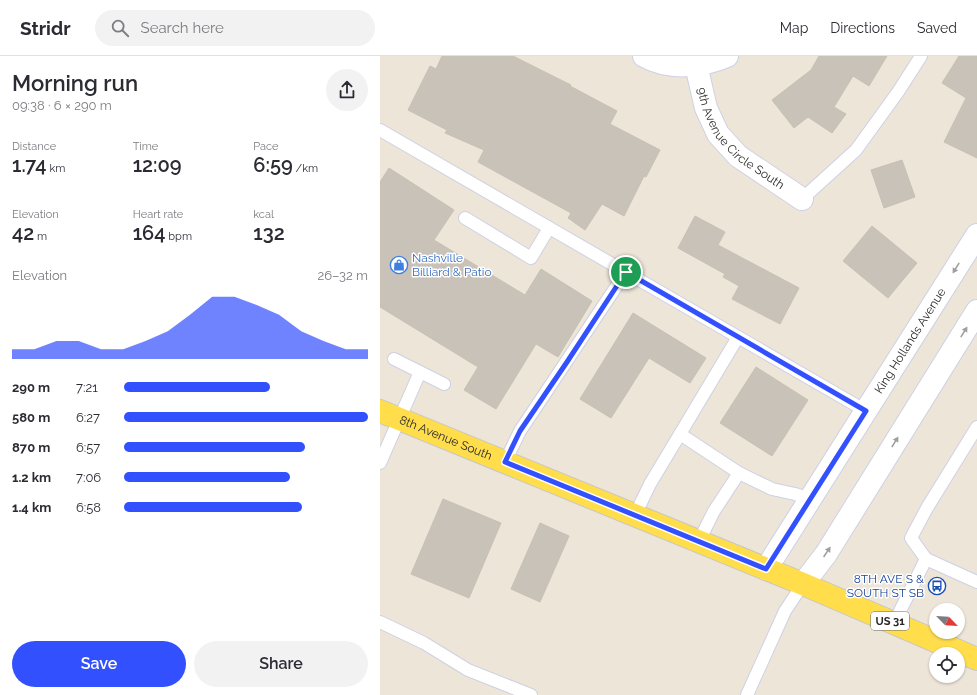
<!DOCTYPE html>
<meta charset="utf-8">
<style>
:root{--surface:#fff;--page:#f2f2f3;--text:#2b2b33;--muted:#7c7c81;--line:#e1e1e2;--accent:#3350ff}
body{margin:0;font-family:Raleway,sans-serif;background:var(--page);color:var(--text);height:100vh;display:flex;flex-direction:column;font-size:15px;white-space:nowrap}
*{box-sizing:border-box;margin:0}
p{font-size:13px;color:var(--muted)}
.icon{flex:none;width:22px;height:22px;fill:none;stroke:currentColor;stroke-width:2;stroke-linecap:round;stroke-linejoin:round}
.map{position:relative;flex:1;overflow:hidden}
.side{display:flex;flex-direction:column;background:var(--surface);width:380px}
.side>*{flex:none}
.needle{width:26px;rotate:115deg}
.tools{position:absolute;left:549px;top:547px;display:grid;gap:8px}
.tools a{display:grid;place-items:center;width:36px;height:36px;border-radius:50%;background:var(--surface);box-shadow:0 1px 3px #0004;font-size:20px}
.pin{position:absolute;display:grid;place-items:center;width:34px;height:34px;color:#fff;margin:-17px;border:2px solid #fff;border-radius:50%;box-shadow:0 1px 4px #0007}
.round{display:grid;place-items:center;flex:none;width:42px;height:42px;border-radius:21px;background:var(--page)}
.headline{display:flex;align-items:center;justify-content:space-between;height:68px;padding:0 12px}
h1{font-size:22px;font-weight:600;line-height:30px}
.figures{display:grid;grid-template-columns:repeat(3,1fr);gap:6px;height:68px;padding:4px 12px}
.figures div{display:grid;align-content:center}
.figures b{font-size:20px;font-weight:600}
.figures small{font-size:11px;font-weight:400}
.figures p{font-size:11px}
.chart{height:112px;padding:8px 12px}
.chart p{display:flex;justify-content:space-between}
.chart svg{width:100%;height:72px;margin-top:4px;fill:var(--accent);opacity:.7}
.button{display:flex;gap:8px;margin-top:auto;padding:8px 12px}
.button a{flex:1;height:46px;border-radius:24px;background:var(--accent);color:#fff;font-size:16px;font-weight:600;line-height:46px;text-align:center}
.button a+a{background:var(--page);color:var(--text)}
ul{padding:0 12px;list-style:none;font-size:13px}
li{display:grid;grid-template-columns:64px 48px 1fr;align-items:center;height:30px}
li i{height:10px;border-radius:5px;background:var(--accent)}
header{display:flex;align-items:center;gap:24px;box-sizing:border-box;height:56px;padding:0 20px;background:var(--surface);border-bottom:1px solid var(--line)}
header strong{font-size:19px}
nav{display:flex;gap:22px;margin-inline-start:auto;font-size:14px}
.search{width:280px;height:36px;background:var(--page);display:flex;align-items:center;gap:10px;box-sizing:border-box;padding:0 14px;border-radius:22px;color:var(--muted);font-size:15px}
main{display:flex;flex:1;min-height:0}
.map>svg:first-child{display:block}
.building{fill:#c8c2b8;stroke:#c8c1b2}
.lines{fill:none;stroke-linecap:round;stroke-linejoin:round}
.lane-casing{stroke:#ced1e4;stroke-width:14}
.street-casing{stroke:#ced1e4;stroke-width:24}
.primary-casing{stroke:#c7c7c7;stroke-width:24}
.lane{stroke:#fff;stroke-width:12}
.street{stroke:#fff;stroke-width:22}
.primary{stroke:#ffdd4b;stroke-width:22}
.oneway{fill:#9f9f9f}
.route-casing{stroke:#fff;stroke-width:8}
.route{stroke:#3350ff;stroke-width:5}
.labels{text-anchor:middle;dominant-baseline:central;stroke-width:3;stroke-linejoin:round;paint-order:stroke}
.shield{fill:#fff;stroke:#696969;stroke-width:1}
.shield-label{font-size:11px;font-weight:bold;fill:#292929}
.street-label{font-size:12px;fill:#292929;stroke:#fff}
.shop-label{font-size:12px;fill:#366cbe;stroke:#fff;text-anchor:start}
.transit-label{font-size:12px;fill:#164399;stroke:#fff;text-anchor:end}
</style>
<header>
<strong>Stridr</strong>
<div class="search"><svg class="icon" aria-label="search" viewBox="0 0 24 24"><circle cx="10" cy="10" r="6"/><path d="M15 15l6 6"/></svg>Search here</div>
<nav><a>Map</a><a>Directions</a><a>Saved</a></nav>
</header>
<main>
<section class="side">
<div class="headline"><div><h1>Morning run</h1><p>09:38 · 6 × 290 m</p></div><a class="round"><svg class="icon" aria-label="share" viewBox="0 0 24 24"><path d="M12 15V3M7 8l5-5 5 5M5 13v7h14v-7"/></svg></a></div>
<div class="figures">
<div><p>Distance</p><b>1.74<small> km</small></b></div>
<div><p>Time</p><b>12:09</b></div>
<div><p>Pace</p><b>6:59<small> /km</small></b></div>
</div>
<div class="figures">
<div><p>Elevation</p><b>42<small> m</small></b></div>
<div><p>Heart rate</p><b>164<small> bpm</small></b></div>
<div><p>kcal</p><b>132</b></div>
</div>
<div class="chart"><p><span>Elevation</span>26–32 m</p>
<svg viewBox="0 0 160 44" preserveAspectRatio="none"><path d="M0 44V38L10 38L20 33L30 33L40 38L50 38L60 33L70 27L80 17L90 6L100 6L110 11L120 17L130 27L140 33L150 38L160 38V44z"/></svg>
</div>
<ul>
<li><b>290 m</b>7:21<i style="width:60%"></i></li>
<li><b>580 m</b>6:27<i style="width:100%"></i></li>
<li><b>870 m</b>6:57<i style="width:74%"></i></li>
<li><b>1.2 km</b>7:06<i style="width:68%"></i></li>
<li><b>1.4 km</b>6:58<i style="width:73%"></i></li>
</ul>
<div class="button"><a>Save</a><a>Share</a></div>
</section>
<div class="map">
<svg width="597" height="639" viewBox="0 0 597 639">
<rect width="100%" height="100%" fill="#ede5d8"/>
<g class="building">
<path d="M62 0H133L191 29 190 30 237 55 230 68 280 94 266 121 264 120 244 160 222 148 205 174 188 162 191 157 98 106 104 94 65 77 67 74 28 54 50 10 56 13Z"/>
<path d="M439 0H507L489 30 473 20 454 51 466 58 452 77 428 61 414 72 392 44 431 14Z"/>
<path d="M579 0H597V102L564 86 586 42 562 27Z"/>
<path d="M522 104 535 141 504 152 491 114Z"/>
<path d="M9 112 74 154 54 184 145 239 161 213 212 245 178 301 156 288 116 353 84 334 98 311 0 251V126Z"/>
<path d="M315 160 345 176 338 189 419 232 400 268 352 243 359 230 343 221 345 218 298 192Z"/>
<path d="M492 170 537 207 508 242 463 205Z"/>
<path d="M253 257 326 302 310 327 269 302 231 362 200 343Z"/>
<path d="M376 311 428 344 392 400 340 367Z"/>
<path d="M63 443 121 467 89 542 31 518Z"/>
<path d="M160 467 189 480 160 546 131 533Z"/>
</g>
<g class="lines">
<defs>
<g id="lane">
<path d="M0 74 486 355"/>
<path d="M422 143 476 94 518 36 541 0"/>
<path d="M85 162 151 202 169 172"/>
<path d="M14 303 40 316"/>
<path d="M300 378 358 281"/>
<path d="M125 406 140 375 246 216"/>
<path d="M0 407 40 316 64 328"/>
<path d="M255 459 270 428 300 378 359 417 392 433 415 438 430 443"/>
<path d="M319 485 334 455 359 417"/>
<path d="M546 503 597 526"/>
<path d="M0 566 44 587 88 614 151 639"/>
<path d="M514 567 546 503 531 482 547 452 597 371"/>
<path d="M367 639 405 555 423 528"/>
</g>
<g id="street">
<path d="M264 0C289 14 322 11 347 0"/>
<path id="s1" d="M316 9 326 52 338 78 358 100 422 143"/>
<path id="s2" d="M386 513 597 179"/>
<path d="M423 528 446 498 597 255"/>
</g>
<g id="primary">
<path id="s3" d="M0 355 423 528 597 603"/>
</g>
</defs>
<use href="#lane" class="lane-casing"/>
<use href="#street" class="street-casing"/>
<use href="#primary" class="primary-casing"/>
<use href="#lane" class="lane"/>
<use href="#street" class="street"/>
<use href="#primary" class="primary"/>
</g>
<defs><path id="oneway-solid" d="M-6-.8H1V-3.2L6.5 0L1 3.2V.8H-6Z"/></defs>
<g class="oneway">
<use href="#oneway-solid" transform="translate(576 212) rotate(122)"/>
<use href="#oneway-solid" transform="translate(584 276) rotate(-58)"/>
<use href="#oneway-solid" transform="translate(515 386) rotate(-58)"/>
<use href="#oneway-solid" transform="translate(447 496) rotate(-56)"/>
</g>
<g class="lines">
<defs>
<path id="route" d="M246 216 486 355 386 513 125 406 140 375 187 306Z"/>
</defs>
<use href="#route" class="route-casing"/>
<use href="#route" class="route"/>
</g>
<defs>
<symbol id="shop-ring" viewBox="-11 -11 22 22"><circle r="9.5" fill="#fff" stroke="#3f7fe0" stroke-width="1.5"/><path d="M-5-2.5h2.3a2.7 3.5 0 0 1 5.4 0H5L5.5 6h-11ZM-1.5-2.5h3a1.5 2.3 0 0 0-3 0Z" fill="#3f7fe0"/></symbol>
<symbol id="bus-ring" viewBox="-11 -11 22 22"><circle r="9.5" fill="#fff" stroke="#1a4fb4" stroke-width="1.5"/><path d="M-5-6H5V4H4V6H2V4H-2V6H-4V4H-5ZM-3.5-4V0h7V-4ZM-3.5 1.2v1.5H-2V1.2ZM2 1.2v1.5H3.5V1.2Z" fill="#1a4fb4"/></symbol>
</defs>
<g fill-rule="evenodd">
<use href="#shop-ring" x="9" y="199" width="20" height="20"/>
<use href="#bus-ring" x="547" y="520" width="20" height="20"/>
</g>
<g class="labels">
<rect class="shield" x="491" y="556" width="38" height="18" rx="3"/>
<g class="shield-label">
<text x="510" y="565">US 31</text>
</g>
<g class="street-label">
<text stroke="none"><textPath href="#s1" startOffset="90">9th Avenue Circle South</textPath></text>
<text stroke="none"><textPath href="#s2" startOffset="270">King Hollands Avenue</textPath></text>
<text stroke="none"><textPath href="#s3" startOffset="71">8th Avenue South</textPath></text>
</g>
<g class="shop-label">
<text x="32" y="202">Nashville<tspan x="32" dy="14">Billiard &amp; Patio</tspan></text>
</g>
<g class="transit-label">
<text x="544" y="523">8TH AVE S &amp;<tspan x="544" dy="14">SOUTH ST SB</tspan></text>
</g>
</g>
</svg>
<div class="tools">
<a><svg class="needle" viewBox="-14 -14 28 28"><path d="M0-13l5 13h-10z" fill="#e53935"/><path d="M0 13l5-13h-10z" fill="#7c7c81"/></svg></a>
<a><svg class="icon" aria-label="locate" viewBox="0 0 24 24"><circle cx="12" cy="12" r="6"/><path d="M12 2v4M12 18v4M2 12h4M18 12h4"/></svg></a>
</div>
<div class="pin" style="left:246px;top:216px;background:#1e9e55"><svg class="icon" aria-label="arrive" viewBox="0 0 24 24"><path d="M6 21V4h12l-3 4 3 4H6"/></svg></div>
</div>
</main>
